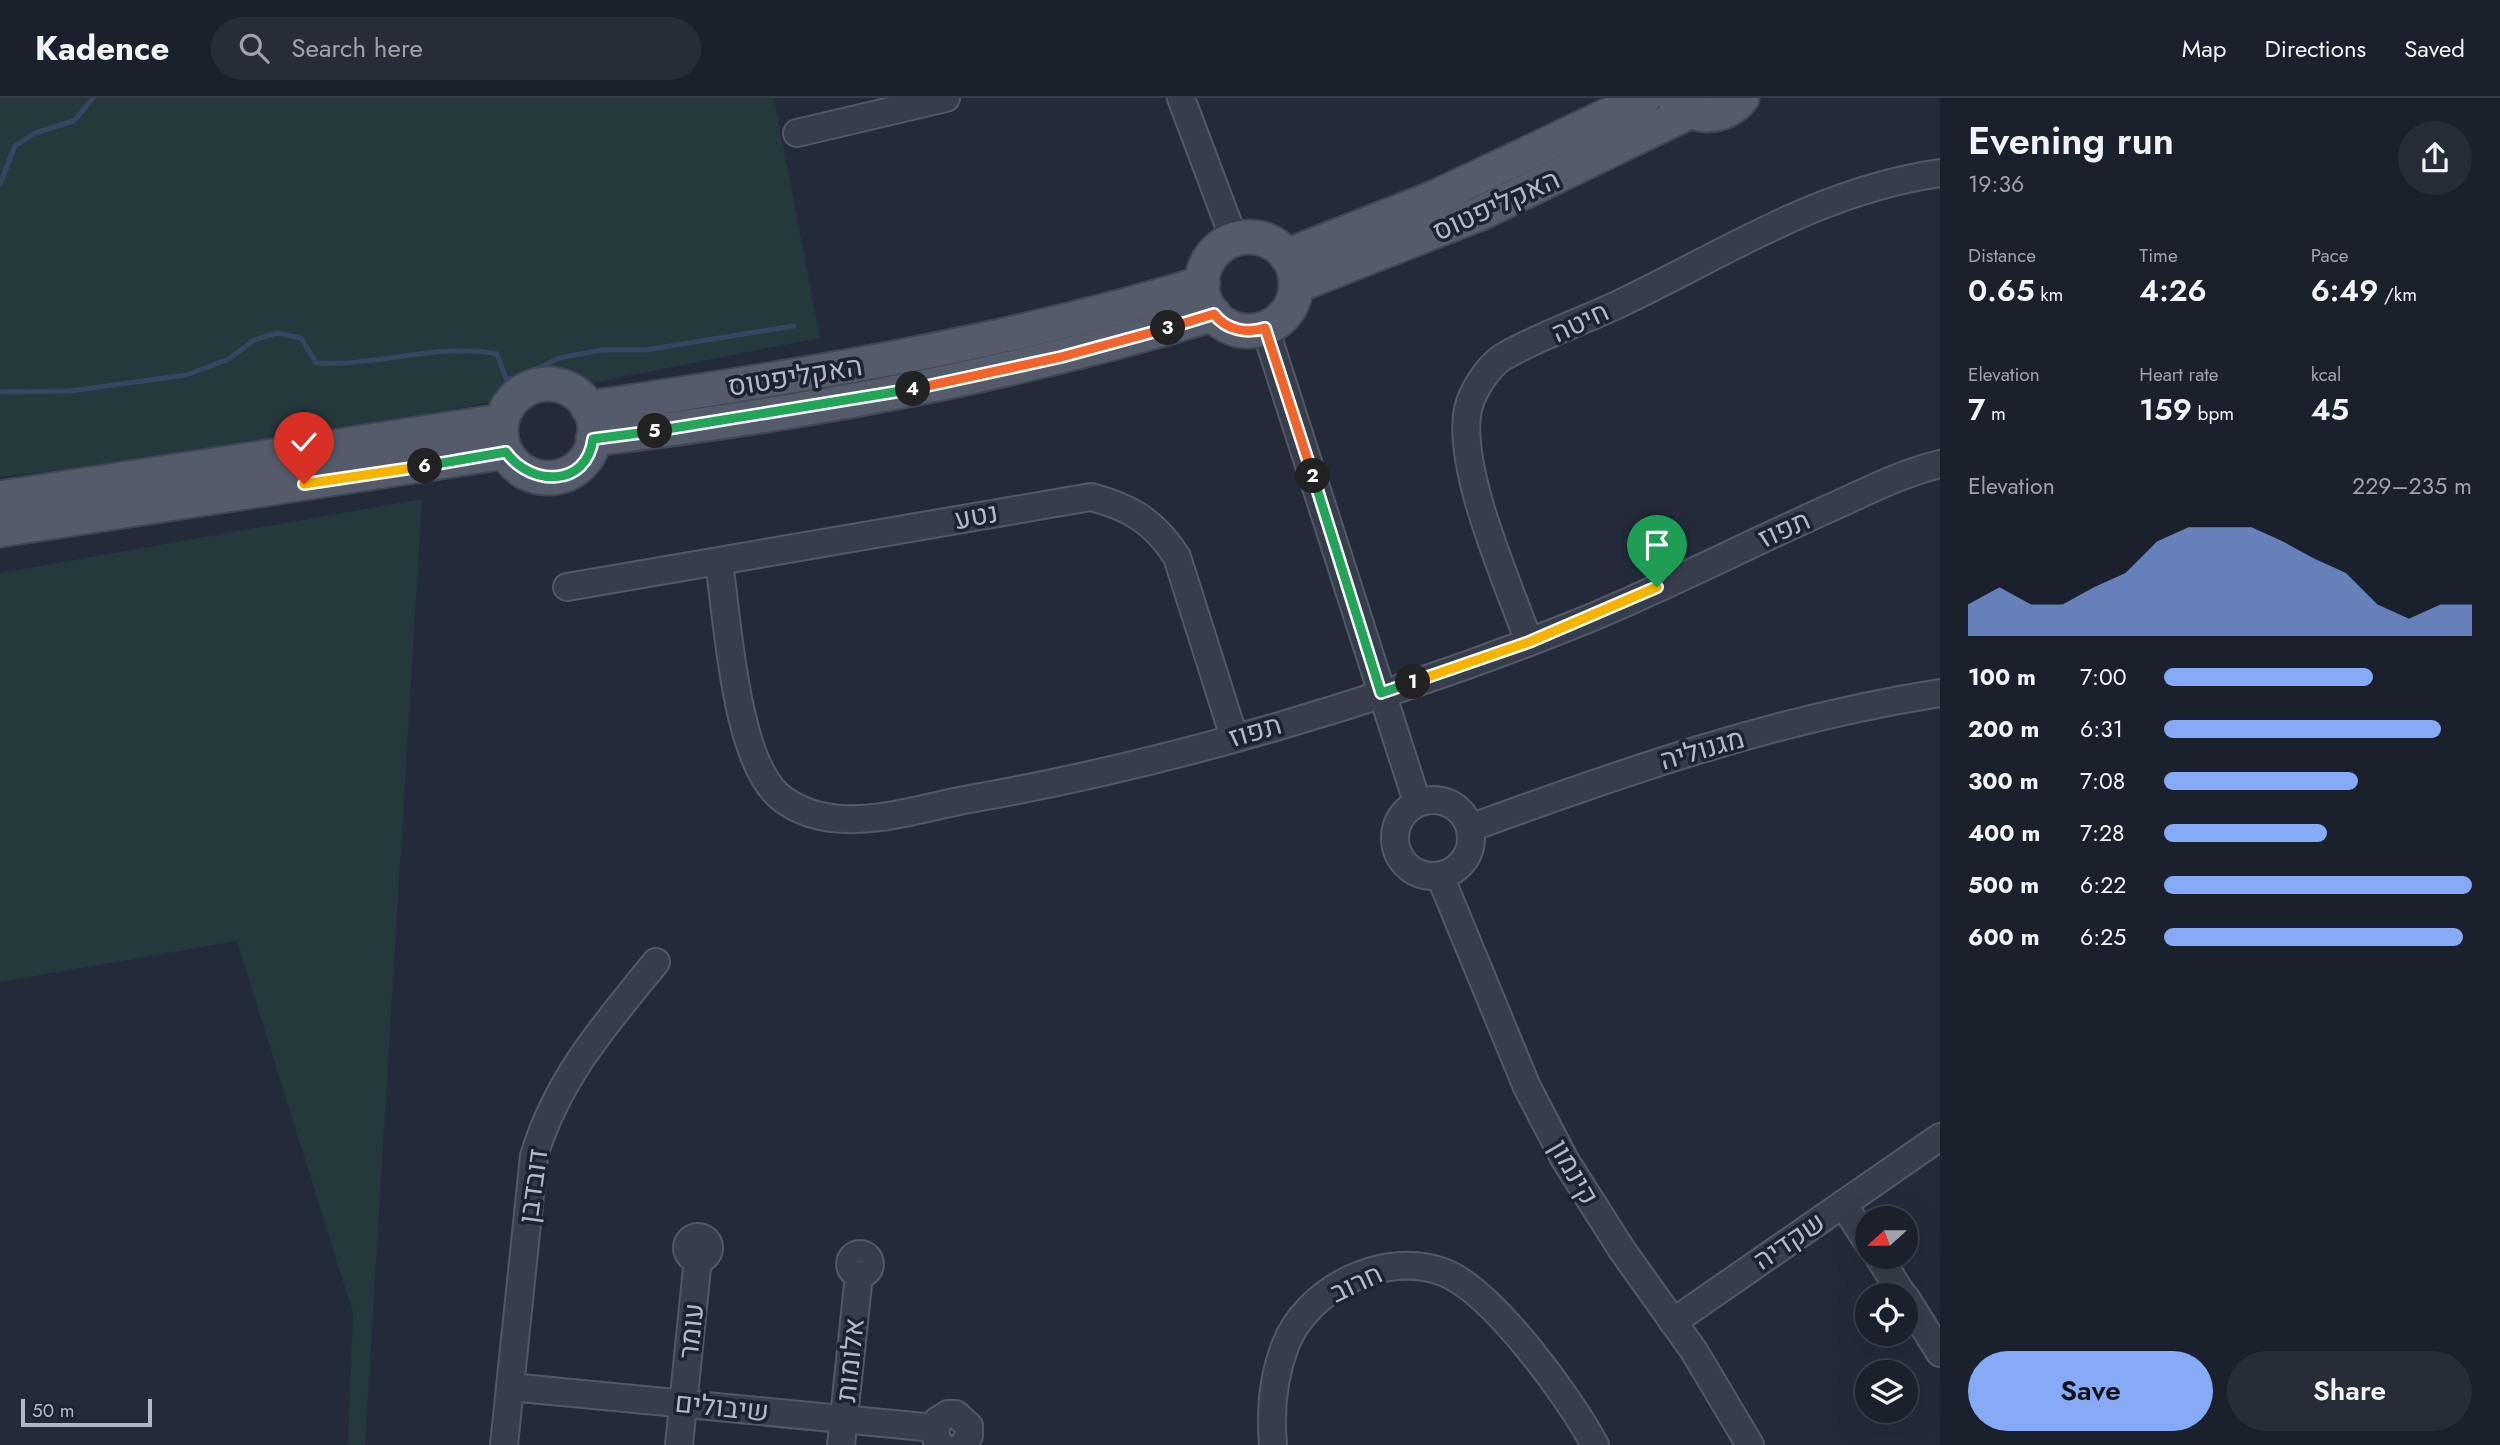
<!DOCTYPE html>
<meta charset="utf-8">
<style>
:root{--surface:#1a202c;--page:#272d38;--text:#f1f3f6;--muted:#9fa3a9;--line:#383e48;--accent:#87aaf7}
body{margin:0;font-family:Jost,Heebo,sans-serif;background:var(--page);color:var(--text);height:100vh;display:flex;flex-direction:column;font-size:26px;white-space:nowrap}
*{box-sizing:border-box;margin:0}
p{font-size:23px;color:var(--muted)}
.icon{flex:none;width:38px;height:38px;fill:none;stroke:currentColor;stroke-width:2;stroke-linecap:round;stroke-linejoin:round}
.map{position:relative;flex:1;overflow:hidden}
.sheet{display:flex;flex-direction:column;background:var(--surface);width:560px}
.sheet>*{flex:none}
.needle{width:46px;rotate:249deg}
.fabs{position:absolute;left:1855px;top:1108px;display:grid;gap:14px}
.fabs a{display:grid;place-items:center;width:63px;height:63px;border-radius:50%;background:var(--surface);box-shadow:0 7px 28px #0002,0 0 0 2px var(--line);font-size:35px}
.scale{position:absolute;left:21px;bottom:18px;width:131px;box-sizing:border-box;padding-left:7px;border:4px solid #b2b8c7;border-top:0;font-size:19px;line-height:24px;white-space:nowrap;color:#b2b8c7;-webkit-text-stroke:5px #1c2330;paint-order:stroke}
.pin{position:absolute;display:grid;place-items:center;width:60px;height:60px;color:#fff;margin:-72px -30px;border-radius:50% 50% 50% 0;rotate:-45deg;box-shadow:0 0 7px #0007}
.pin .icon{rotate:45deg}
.km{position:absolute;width:35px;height:35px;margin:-18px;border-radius:50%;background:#222;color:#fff;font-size:19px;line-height:35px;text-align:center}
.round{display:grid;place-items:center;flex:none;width:74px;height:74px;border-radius:37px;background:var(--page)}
.headline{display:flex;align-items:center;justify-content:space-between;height:119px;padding:0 28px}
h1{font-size:38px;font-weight:600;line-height:52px}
.figures{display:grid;grid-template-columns:repeat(3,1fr);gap:10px;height:119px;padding:7px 28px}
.figures div{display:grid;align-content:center}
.figures b{font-size:30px;font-weight:600}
.figures small{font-size:19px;font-weight:400}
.figures p{font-size:19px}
.chart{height:196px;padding:14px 28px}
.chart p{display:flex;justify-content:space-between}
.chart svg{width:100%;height:126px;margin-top:7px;fill:var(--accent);opacity:.7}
.cta{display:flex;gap:14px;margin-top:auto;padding:14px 28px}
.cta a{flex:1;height:80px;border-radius:42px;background:var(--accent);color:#111;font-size:28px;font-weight:600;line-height:80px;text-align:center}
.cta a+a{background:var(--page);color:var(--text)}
ul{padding:0 28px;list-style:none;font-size:23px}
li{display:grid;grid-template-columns:112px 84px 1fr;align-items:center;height:52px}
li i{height:18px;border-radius:9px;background:var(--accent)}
header{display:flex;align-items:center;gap:42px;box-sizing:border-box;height:98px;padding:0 35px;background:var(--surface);border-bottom:2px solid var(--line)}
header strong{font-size:33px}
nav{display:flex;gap:38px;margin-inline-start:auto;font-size:24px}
.search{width:490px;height:63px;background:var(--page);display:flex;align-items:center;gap:18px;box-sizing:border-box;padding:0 24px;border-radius:38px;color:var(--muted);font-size:26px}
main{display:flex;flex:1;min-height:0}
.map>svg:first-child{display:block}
.green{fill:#25383c}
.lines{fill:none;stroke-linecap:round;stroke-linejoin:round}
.stream{stroke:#364662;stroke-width:5}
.minor-casing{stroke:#525866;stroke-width:30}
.major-casing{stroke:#404754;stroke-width:37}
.minor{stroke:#363e4b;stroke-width:26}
.major{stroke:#545c6b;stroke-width:33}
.split-1-casing{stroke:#fff;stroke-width:14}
.split-2-casing{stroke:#fff;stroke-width:14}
.split-3-casing{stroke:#fff;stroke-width:14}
.split-4-casing{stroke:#fff;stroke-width:14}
.split-5-casing{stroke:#fff;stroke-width:14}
.split-6-casing{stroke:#fff;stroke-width:14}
.split-7-casing{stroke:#fff;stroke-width:14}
.split-1{stroke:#f5b400;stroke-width:9}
.split-2{stroke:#22a559;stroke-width:9}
.split-3{stroke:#f0652b;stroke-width:9}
.split-4{stroke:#f0652b;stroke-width:9}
.split-5{stroke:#22a559;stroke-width:9}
.split-6{stroke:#22a559;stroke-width:9}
.split-7{stroke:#f5b400;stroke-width:9}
.labels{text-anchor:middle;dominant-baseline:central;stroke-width:7;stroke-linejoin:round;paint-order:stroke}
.street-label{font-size:28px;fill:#b2b8c7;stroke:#1c2330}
</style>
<header>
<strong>Kadence</strong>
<div class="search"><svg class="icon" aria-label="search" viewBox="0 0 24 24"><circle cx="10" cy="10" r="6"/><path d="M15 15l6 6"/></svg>Search here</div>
<nav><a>Map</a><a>Directions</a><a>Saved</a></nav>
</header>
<main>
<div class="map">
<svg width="1940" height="1347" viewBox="0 0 1940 1347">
<rect width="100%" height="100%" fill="#232b3b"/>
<g class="green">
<path d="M0 0H774L820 240C548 293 276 351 0 379Z"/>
<path d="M422 401 365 1347H348L353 1215 237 843 0 884V475Z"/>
</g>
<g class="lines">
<g class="stream">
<path d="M0 86 15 48 35 35 74 23 93 0"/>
<path d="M0 294 70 293 186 277 229 261 254 242 277 235 301 240 316 265C377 269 437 244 497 256L506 281 519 280 559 260 602 252H645L794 228"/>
</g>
<defs>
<g id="minor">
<path d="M1181 0 1234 141"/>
<path d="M797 35 946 0"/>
<path d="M1265 230 1417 704"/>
<path d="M719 465C728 523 735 669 784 702 798 712 815 718 832 720 874 726 922 710 964 702 1171 666 1393 600 1588 521 1670 487 1749 446 1830 410 1866 394 1902 375 1940 366"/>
<path d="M567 489 1091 399C1130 409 1155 424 1177 459L1234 639"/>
<path d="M1529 544C1508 485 1456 370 1468 311 1472 294 1488 268 1503 259 1539 238 1581 224 1619 206 1726 155 1820 92 1940 75"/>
<circle cx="1433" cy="740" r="38"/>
<path d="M1470 730C1623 674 1778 620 1940 595"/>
<path d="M1440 778 1527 989 1565 1062 1622 1152 1694 1253 1750 1347"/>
<path d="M1843 1106 1867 1143"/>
<circle cx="698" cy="1150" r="11"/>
<circle cx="860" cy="1166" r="10"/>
<path d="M1878 1158 1903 1197"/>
<path d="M1906 1200 1940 1255"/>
<path d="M1673 1224 1940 1039"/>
<path d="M510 1289 935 1330"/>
<path d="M940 1346 935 1338 937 1323 948 1316H956L969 1328V1338L963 1347"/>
<path d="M504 1347 534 1058C558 979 605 927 656 864"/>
<path d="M679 1347 698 1160"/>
<path d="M841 1347 859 1177"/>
<path d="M1273 1347C1270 1313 1273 1280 1285 1248 1307 1190 1385 1152 1443 1174 1492 1192 1570 1300 1595 1347"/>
</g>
<g id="major">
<path d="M1674 0C1691 23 1725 22 1742 0"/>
<circle cx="1249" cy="186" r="47"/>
<path d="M1286 158 1436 99 1644 0"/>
<path d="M1296 188 1481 115 1691 13"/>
<circle cx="548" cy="333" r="47"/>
<path d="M588 310C796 279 1002 247 1203 185"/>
<path d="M593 341C803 316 1012 278 1214 216"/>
<path d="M0 400 501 323"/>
<path d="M0 432 505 354"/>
</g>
</defs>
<use href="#minor" class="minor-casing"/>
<use href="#major" class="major-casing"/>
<use href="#minor" class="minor"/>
<use href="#major" class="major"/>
</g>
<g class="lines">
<defs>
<path id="split-1" d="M1413 584 1529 544 1657 489"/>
<path id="split-2" d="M1313 378 1381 595 1413 584"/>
<path id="split-3" d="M1168 230 1214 216C1226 232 1247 236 1265 230L1313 378"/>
<path id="split-4" d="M913 291 1061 259 1168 230"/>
<path id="split-5" d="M655 333 913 291"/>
<path id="split-6" d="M425 368 506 354C531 389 587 389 593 341L655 333"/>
<path id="split-7" d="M304 386 425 368"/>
</defs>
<use href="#split-1" class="split-1-casing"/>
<use href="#split-2" class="split-2-casing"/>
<use href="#split-3" class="split-3-casing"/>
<use href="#split-4" class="split-4-casing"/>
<use href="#split-5" class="split-5-casing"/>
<use href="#split-6" class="split-6-casing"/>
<use href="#split-7" class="split-7-casing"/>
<use href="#split-1" class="split-1"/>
<use href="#split-2" class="split-2"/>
<use href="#split-3" class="split-3"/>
<use href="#split-4" class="split-4"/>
<use href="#split-5" class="split-5"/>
<use href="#split-6" class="split-6"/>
<use href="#split-7" class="split-7"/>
</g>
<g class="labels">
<g class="street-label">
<text transform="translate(1496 107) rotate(-24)">האקליפטוס</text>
<text transform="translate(1580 224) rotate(-25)">חיטה</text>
<text transform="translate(795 278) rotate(-9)">האקליפטוס</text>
<text transform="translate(976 418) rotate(-10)">נטע</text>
<text transform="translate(1784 431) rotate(-24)">תפוז</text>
<text transform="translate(1255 633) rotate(-16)">תפוז</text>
<text transform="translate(1702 651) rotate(-16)">מגנוליה</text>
<text transform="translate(1574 1074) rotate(60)">קינמון</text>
<text transform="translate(533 1088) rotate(-82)">דובדבן</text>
<text transform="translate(1789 1143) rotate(-34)">שקדיה</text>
<text transform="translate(1356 1185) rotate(-25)">חרוב</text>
<text transform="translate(691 1233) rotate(-84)">עומר</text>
<text transform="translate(850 1262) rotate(-84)">אלומות</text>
<text transform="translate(722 1309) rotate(6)">שיבולים</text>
</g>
</g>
</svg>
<div class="fabs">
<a><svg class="needle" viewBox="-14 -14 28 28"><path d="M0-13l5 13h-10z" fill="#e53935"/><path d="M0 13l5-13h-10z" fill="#9fa3a9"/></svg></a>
<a><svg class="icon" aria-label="locate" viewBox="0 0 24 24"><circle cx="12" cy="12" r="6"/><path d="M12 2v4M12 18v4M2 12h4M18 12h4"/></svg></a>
<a><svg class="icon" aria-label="layers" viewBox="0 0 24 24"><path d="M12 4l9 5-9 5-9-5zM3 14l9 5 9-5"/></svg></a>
</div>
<div class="scale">50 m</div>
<div class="pin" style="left:1657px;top:489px;background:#1e9e55"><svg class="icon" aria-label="arrive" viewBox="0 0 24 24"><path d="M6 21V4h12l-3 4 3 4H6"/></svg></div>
<div class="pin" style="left:304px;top:386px;background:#d93025"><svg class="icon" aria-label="check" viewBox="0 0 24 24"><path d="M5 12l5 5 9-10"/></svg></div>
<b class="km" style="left:1413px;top:584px">1</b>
<b class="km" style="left:1313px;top:378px">2</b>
<b class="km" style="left:1168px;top:230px">3</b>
<b class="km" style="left:913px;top:291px">4</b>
<b class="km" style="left:655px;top:333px">5</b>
<b class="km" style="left:425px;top:368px">6</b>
</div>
<section class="sheet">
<div class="headline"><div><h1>Evening run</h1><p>19:36</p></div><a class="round"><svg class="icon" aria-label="share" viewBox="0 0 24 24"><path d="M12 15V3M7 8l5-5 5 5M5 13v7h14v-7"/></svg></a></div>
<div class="figures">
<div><p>Distance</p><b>0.65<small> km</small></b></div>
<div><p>Time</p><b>4:26</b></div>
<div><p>Pace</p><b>6:49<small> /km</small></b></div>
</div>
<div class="figures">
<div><p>Elevation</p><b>7<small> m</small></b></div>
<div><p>Heart rate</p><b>159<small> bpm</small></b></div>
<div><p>kcal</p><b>45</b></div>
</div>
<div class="chart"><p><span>Elevation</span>229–235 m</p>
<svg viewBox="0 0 160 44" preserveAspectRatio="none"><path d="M0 44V33L10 27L20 33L30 33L40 27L50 22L60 11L70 6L80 6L90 6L100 11L110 17L120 22L130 33L140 38L150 33L160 33V44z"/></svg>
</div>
<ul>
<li><b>100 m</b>7:00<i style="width:68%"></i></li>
<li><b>200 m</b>6:31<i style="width:90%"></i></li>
<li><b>300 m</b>7:08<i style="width:63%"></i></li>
<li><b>400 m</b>7:28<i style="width:53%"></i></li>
<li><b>500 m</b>6:22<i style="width:100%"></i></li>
<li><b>600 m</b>6:25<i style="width:97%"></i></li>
</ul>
<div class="cta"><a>Save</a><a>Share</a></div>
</section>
</main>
